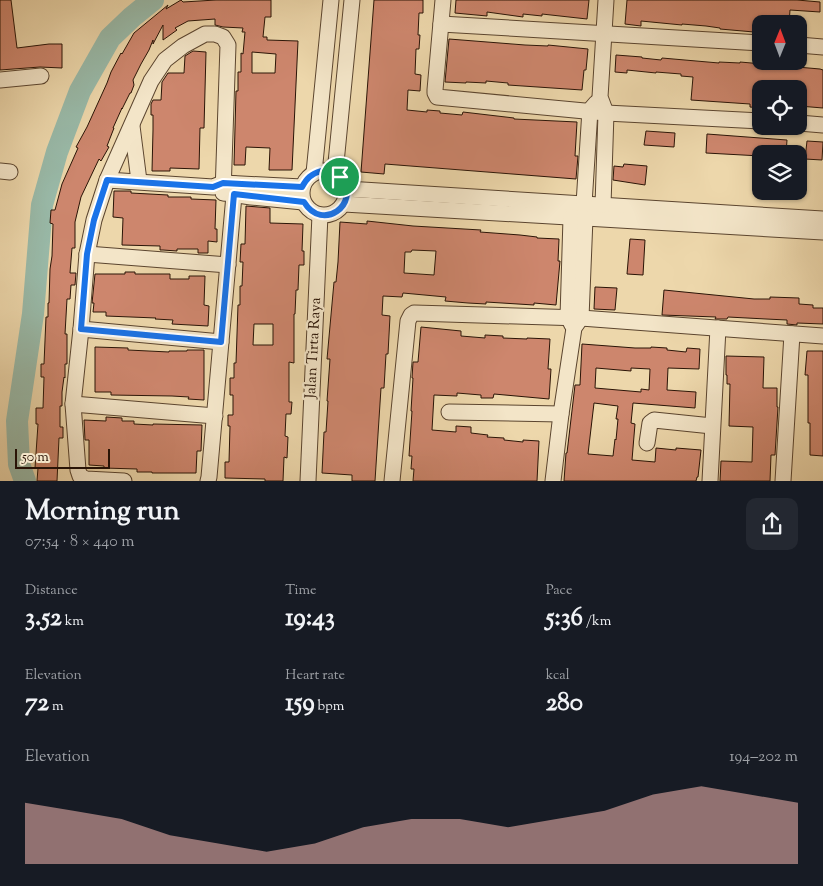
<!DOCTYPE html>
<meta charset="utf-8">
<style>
:root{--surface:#171b24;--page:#242831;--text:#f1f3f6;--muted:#9ea1a6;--accent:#c59692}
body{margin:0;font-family:"Sorts Mill Goudy",serif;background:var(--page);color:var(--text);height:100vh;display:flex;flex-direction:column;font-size:19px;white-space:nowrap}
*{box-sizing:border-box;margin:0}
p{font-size:16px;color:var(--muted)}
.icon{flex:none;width:28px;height:28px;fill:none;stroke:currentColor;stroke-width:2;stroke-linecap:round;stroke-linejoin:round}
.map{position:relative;height:481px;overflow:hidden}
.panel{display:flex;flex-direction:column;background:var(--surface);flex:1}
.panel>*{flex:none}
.needle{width:32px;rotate:1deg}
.fabs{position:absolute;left:752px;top:15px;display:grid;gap:10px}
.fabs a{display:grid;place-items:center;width:55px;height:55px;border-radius:10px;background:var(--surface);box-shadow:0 1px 4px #0004;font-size:25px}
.scale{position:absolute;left:15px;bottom:12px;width:95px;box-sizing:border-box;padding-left:5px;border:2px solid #2a1406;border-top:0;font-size:14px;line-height:18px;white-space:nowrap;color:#2a1406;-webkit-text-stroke:4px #f3e5c8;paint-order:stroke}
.pin{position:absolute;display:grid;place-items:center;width:42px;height:42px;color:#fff;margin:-21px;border:2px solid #fff;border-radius:50%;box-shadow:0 1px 5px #0007}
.round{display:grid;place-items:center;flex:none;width:52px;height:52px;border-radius:10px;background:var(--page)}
.overview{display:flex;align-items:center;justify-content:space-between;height:85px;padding:0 25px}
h1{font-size:28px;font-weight:800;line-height:38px}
.metrics{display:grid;grid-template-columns:repeat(3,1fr);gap:8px;height:85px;padding:5px 25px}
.metrics div{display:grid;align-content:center}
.metrics b{font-size:25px;font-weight:800}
.metrics small{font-size:14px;font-weight:400}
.metrics p{font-size:14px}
.chart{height:140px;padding:10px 25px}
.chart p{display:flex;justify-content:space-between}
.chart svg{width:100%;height:90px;margin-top:5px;fill:var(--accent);opacity:.7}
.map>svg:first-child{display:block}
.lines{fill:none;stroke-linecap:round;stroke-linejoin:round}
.river{stroke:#99baa9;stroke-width:22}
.building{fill:#cd866d;stroke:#2a1406;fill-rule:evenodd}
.minor-casing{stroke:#5b452f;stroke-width:17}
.minor{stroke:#f3e5c8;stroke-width:15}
.route-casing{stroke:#fff;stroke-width:10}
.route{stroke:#1a73e8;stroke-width:6}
.labels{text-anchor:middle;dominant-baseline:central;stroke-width:4.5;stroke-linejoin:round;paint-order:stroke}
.street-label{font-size:15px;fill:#2a1406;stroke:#f3e5c8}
</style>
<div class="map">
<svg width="823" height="481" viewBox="0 0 823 481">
<rect width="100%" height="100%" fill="#edd7ab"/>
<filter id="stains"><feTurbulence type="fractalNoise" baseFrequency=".004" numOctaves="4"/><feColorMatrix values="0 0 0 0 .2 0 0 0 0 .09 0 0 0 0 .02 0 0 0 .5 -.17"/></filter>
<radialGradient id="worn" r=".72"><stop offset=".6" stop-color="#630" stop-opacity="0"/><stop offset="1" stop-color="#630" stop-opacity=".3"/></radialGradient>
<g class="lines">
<path class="river" d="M25 481 19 464 17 421 33 314 42 205 57 152 80 91 110 38 132 17 153 0"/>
</g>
<g class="building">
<path d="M0 0H11L17 48 49 44H62V68L40 67 0 70Z"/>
<path d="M181 0 183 2 216 0H271V17H265L263 37H267V40L298 41 292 170H269L270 148 246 147 245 165H234L236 91H238V72H241V53L243 54 245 32H242L243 28 223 27 215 25V19L188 21 175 28 177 30 163 40V25L153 44V40L149 50 141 64 133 80 134 85 131 93H130L122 109V108L113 128H114L107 146 109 147 101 161 99 159 81 197 75 222V248H72L70 273H76L75 285H71L70 299H67L65 334H67V364H65V378L64 377 62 392V406H60V427H63V438H59L57 481H37L38 468H35L38 424H36V408H43L44 377H41V364H44L46 317H48V303H49L50 269 52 256 53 224 50 223 51 210H55L62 184 78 148 76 147 87 127 107 83 111 72 121 53 122 54 134 33 168 5 166 9ZM252 52 276 54 275 73H252Z"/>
<path d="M374 0H423V13H419L418 35H420L419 49H416L415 74 421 75 420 91 408 90 407 110 427 112V110L440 111V113L462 115 463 112 514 118V119L577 122 575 156H578L576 179 385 164 384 174 361 172Z"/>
<path d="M456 0H589L587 19 542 14V16L523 14V17L487 12V16L455 13Z"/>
<path d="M627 0H797L820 2V12L790 10 789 24H761V31L754 30V32L720 29V28L706 26 682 24V25L641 21V26L625 24Z"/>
<path d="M449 39 525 45 548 46V45L588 49 586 70H584L582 90 508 85V83L486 81V83L466 82V83L445 82Z"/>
<path d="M193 51 206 52 204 128H200L199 169 170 168V171H152L153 130V115H151V104L153 100H161L162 82 168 73H184L185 56Z"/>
<path d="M616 55 642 57V58L661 60 662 58 719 63V62L740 63V62L820 69 823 70V108L799 106V89H761V108L750 107V104L691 100 693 77 681 76V74L656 72V73L627 70V73L615 72Z"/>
<path d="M646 131 675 133 674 147 644 145Z"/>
<path d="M707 134 787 140 786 154H761V156L706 153Z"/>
<path d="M807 141 823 142 822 160 805 159Z"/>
<path d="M624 164 647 166 645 185 613 180 614 166 623 167Z"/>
<path d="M114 191H131V193L168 195V197H191V199L216 200 215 229H217V242L208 241V253H198V249H177V251L163 250H160V246L122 245 123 218 113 217Z"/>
<path d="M246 206 270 208V223L303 224 302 251H304V265H299L298 290H296L295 314H294V363L289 362V402H292L291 414H286L285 436 288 437 287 458 284 457 283 481H265V479L225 478V462H229L230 426H228V415H233V395H230V378H234V363H236L238 305H240V286H242L243 262H240L241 244H245ZM254 324H273V345H253Z"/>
<path d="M367 221 413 226 481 230 480 232 520 235 537 237V238L559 239 558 261H560L556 305 534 303V305L486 302V304L468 303 445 301 446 297 403 293 402 297 383 296 382 315 390 316 388 354H386L384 388H381L375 481H352V475L322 473 324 432H326L328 401H327L330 359H327L334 282H336L338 262 340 222 367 224ZM412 250 436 251 434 275 404 273 405 252H411Z"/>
<path d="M630 239 645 240 643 275 627 274Z"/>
<path d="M125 272H135V274H170V279H189V276H205L204 305 209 306 208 326 172 324 173 320 155 319 156 318 106 316V312H93L94 303H92L95 274H125Z"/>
<path d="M595 287 617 288 615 310 594 309Z"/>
<path d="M664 290 754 299H770V297L799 298V304L813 305V308H823V324L797 323V325L787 324V320L766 319 728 317 727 319H715L716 317 662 315Z"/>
<path d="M421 327 461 331V336L485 338V335L503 336V338L527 339V338L550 339 548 369H551L549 399 494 394 493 398H481V395L457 393V396L434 395 432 430 456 432V426L471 427V433L488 435 487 437 504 438V440L523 442V440L539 441 537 481H413L414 469H411L412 456H409L412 411H411L413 378H412L413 362H418Z"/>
<path d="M582 344 635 348H651V347L667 348V350L686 352 687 348 700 349 699 369 668 368 667 390 696 392 695 408 633 403 631 423 635 424 632 460 655 462 656 448 676 450V448L701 450 698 477H697L696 481H564L566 453H567L575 385H580ZM596 368 631 371V368L650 369 649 390 641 389V392L595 388ZM594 403 618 406 616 419H618L616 440 615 439 613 456 588 454Z"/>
<path d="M95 347 128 348V350L169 352V351H187V350H204V400L188 399 189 397 172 396 111 395V392H95Z"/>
<path d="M807 351H823V456L810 455V423H808V375H805Z"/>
<path d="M726 356 764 357 763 388H777V407H778L775 455H771L770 481H720L721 461 752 462 753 427 729 426 730 384H727V375H726Z"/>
<path d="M106 417 122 418V421H134V424L153 425V424L202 425 201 451H197L196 473H152V472H137V469L104 468V466L89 465V440H85L84 420 106 421Z"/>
</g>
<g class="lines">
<defs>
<g id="minor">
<path d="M443 0 435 90V93L437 97 606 113 761 121"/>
<path d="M441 24 761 43"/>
<path d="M799 45 823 47"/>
<path d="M0 80 41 76"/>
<path d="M799 123 823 125"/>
<path d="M132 126 139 181"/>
<circle cx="324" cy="193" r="22"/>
<path d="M0 171 10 172"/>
<path d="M314 173 331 0"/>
<path d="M335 173 352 0"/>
<path d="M107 180 213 187 223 183 302 187"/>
<path d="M347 189 823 219"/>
<path d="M225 193 251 197 303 202"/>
<path d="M344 204 823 232"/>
<path d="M584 204 590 110 596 103"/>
<path d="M603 205 606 113 600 97 606 0"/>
<path d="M571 218 568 317 572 325"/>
<path d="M87 254 228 265"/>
<path d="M81 329 221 342"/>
<path d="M73 404 215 416"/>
<path d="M449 412 561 414"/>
<path d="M647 443 650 423 654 420 712 426"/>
<path d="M124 481 86 479 80 476 78 470 73 404 81 329 87 254 94 220 107 180 151 81 165 60 183 46 205 34H215L223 37 228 45 223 193"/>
<path d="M208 481 209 477 235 184"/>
<path d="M308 481 320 215"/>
<path d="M392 481 408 321 411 315 414 313 581 318 823 336"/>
<path d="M553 481 561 414 574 328 581 318 585 218"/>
<path d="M710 481 718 328"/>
<path d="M783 481 792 334"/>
</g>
</defs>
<use href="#minor" class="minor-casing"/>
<use href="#minor" class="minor"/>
</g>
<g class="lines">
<defs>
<path id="route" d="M321 171C330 171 337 173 342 180 360 203 323 233 304 202L234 194 221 342 81 329 87 254 94 220 107 180 213 187 223 183 302 187C307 178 311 174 321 171Z"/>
</defs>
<use href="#route" class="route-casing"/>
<use href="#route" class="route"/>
</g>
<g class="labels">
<g class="street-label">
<text transform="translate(314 348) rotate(-87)">Jalan Tirta Raya</text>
</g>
</g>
<rect width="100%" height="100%" filter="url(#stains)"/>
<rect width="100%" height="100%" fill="url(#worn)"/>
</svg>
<div class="fabs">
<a><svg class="needle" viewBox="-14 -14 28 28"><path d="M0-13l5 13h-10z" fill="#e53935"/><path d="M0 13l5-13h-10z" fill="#9ea1a6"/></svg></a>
<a><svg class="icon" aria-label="locate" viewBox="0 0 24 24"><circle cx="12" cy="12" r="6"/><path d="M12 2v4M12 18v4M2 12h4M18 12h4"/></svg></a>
<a><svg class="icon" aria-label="layers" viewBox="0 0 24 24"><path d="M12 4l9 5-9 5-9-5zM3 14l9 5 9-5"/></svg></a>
</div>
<div class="scale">50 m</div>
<div class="pin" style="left:340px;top:177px;background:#1e9e55"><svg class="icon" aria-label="arrive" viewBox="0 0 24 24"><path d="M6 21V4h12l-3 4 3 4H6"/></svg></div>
</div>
<section class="panel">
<div class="overview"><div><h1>Morning run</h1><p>07:54 · 8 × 440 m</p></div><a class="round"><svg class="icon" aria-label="share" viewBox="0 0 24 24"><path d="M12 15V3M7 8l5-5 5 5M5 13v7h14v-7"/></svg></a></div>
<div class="metrics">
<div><p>Distance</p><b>3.52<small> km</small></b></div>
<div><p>Time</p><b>19:43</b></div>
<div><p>Pace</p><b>5:36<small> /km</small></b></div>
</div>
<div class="metrics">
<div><p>Elevation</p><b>72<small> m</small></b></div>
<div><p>Heart rate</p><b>159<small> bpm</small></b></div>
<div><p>kcal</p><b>280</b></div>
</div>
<div class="chart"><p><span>Elevation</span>194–202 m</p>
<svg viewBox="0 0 160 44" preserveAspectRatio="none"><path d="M0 44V14L10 18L20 22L30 30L40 34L50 38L60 34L70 26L80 22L90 22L100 26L110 22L120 18L130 10L140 6L150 10L160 14V44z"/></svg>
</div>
</section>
